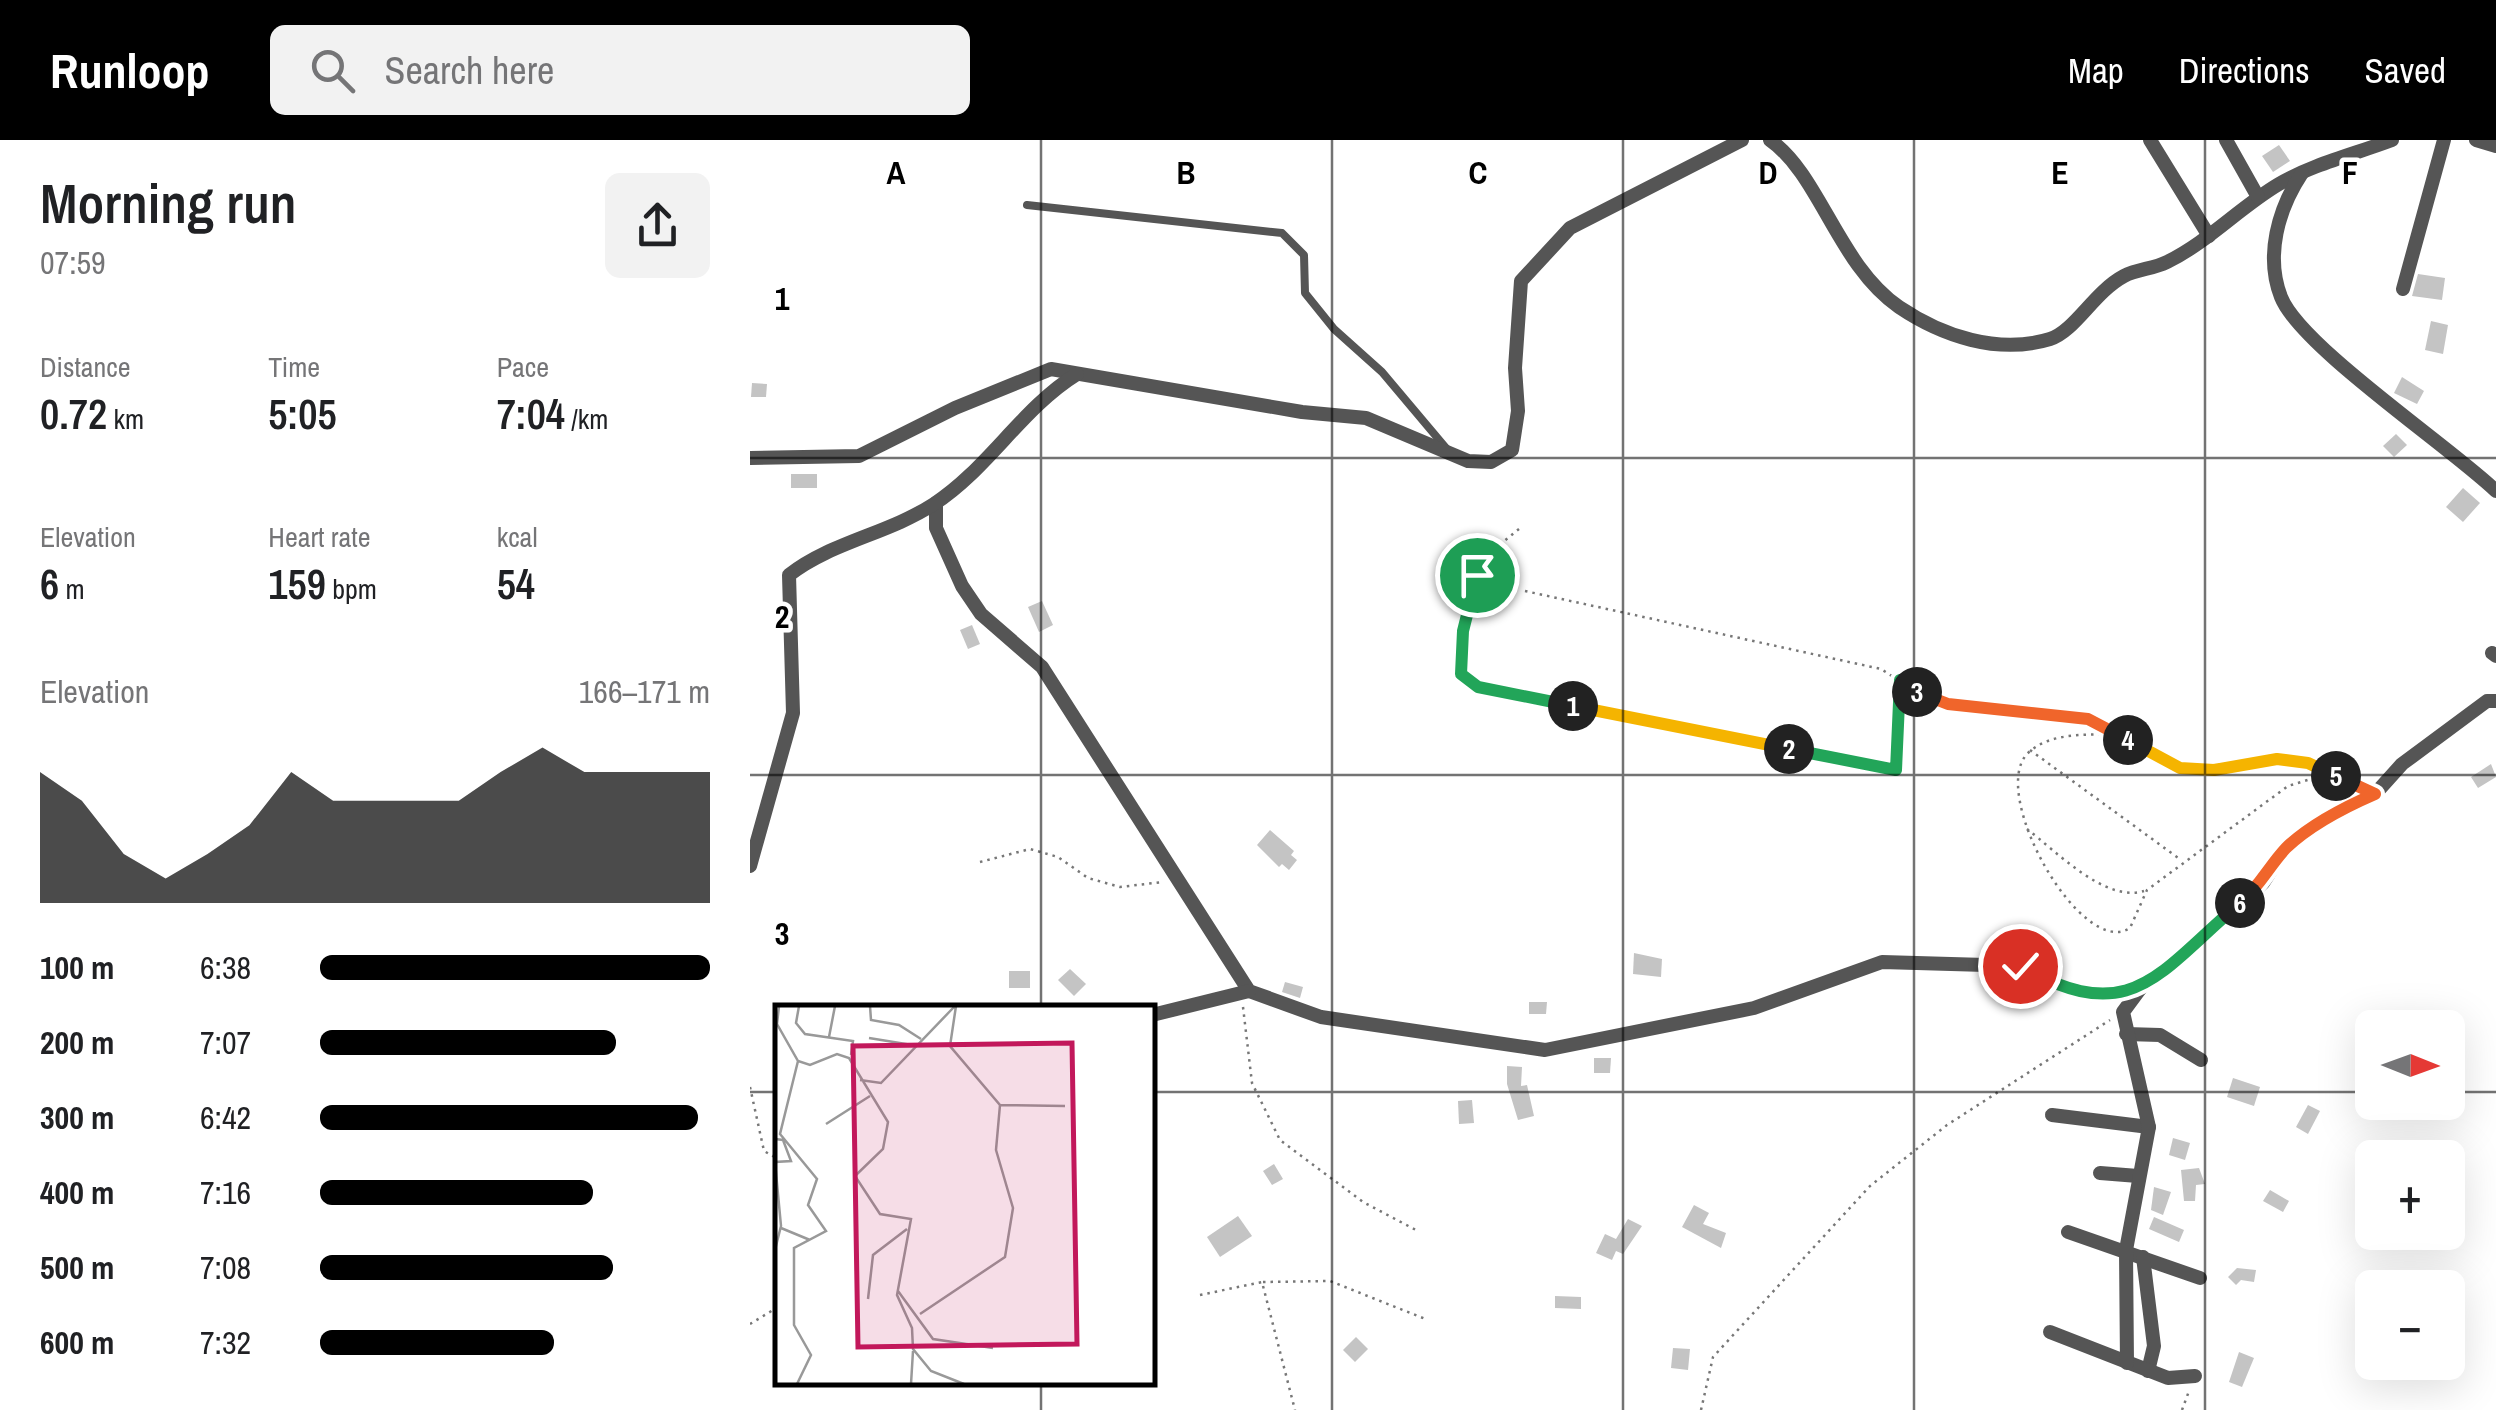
<!DOCTYPE html>
<meta charset="utf-8">
<style>
:root{--surface:#fff;--page:#f2f2f2;--text:#202124;--muted:#757577;--accent:#000}
body{margin:0;font-family:"Archivo Narrow",sans-serif;background:var(--page);color:var(--text);height:100vh;display:flex;flex-direction:column;font-size:38px;white-space:nowrap}
*{box-sizing:border-box;margin:0}
p{font-size:32px;color:var(--muted)}
.icon{flex:none;width:55px;height:55px;fill:none;stroke:currentColor;stroke-width:2;stroke-linecap:round;stroke-linejoin:round}
.map{position:relative;flex:1;overflow:hidden}
.details{display:flex;flex-direction:column;background:var(--surface);width:750px}
.details>*{flex:none}
.needle{width:65px;rotate:91deg}
.fabs{position:absolute;left:1605px;top:870px;display:grid;gap:20px}
.fabs a{display:grid;place-items:center;width:110px;height:110px;border-radius:15px;background:var(--surface);box-shadow:0 10px 40px #0002;font-size:50px}
.pin{position:absolute;display:grid;place-items:center;width:85px;height:85px;color:#fff;margin:-42px;border:5px solid #fff;border-radius:50%;box-shadow:0 2px 10px #0007}
.km{position:absolute;width:50px;height:50px;margin:-25px;border-radius:50%;background:#222;color:#fff;font-size:28px;line-height:50px;text-align:center}
.round{display:grid;place-items:center;flex:none;width:105px;height:105px;border-radius:15px;background:var(--page)}
.summary{display:flex;align-items:center;justify-content:space-between;height:170px;padding:0 40px}
h1{font-size:55px;font-weight:600;line-height:75px}
.figures{display:grid;grid-template-columns:repeat(3,1fr);gap:15px;height:170px;padding:10px 40px}
.figures div{display:grid;align-content:center}
.figures b{font-size:42px;font-weight:600}
.figures small{font-size:28px;font-weight:400}
.figures p{font-size:28px}
.chart{height:280px;padding:20px 40px}
.chart p{display:flex;justify-content:space-between}
.chart svg{width:100%;height:180px;margin-top:10px;fill:var(--accent);opacity:.7}
ul{padding:0 40px;list-style:none;font-size:32px}
li{display:grid;grid-template-columns:160px 120px 1fr;align-items:center;height:75px}
li i{height:25px;border-radius:12px;background:var(--accent)}
header{display:flex;align-items:center;gap:60px;box-sizing:border-box;height:140px;padding:0 50px;background:var(--accent);color:#fff}
header strong{font-size:48px}
nav{display:flex;gap:55px;margin-inline-start:auto;font-size:35px}
.search{width:700px;height:90px;background:var(--page);display:flex;align-items:center;gap:25px;box-sizing:border-box;padding:0 35px;border-radius:15px;color:var(--muted);font-size:38px}
main{display:flex;flex:1;min-height:0}
.map>svg:first-child{display:block}
.building{fill:#c4c4c4}
.lines{fill:none;stroke-linecap:round;stroke-linejoin:round}
.path{stroke:#777;stroke-width:2.5;stroke-dasharray:2.5 5;stroke-linecap:butt}
.lane{stroke:#555;stroke-width:8}
.street{stroke:#555;stroke-width:14}
.split-1-casing{stroke:#fff;stroke-width:20}
.split-2-casing{stroke:#fff;stroke-width:20}
.split-3-casing{stroke:#fff;stroke-width:20}
.split-4-casing{stroke:#fff;stroke-width:20}
.split-5-casing{stroke:#fff;stroke-width:20}
.split-6-casing{stroke:#fff;stroke-width:20}
.split-7-casing{stroke:#fff;stroke-width:20}
.split-1{stroke:#22a559;stroke-width:12}
.split-2{stroke:#f5b400;stroke-width:12}
.split-3{stroke:#22a559;stroke-width:12}
.split-4{stroke:#f0652b;stroke-width:12}
.split-5{stroke:#f5b400;stroke-width:12}
.split-6{stroke:#f0652b;stroke-width:12}
.split-7{stroke:#22a559;stroke-width:12}
.grid{fill:none;stroke:#000;stroke-width:2.5;stroke-opacity:0.55}
.inset-road{fill:none;stroke:#999;stroke-width:2.5}
.view{fill:#c2185b;fill-opacity:0.15;stroke:#c2185b;stroke-width:5}
.inset-edge{fill:none;stroke:#000;stroke-width:5}
.grid-label{font-size:32px;text-anchor:middle;font-weight:bold;fill:#000;stroke:#fff;stroke-width:9;stroke-linejoin:round;paint-order:stroke}
</style>
<header>
<strong>Runloop</strong>
<div class="search"><svg class="icon" aria-label="search" viewBox="0 0 24 24"><circle cx="10" cy="10" r="6"/><path d="M15 15l6 6"/></svg>Search here</div>
<nav><a>Map</a><a>Directions</a><a>Saved</a></nav>
</header>
<main>
<section class="details">
<div class="summary"><div><h1>Morning run</h1><p>07:59</p></div><a class="round"><svg class="icon" aria-label="share" viewBox="0 0 24 24"><path d="M12 15V3M7 8l5-5 5 5M5 13v7h14v-7"/></svg></a></div>
<div class="figures">
<div><p>Distance</p><b>0.72<small> km</small></b></div>
<div><p>Time</p><b>5:05</b></div>
<div><p>Pace</p><b>7:04<small> /km</small></b></div>
</div>
<div class="figures">
<div><p>Elevation</p><b>6<small> m</small></b></div>
<div><p>Heart rate</p><b>159<small> bpm</small></b></div>
<div><p>kcal</p><b>54</b></div>
</div>
<div class="chart"><p><span>Elevation</span>166–171 m</p>
<svg viewBox="0 0 160 44" preserveAspectRatio="none"><path d="M0 44V12L10 19L20 32L30 38L40 32L50 25L60 12L70 19L80 19L90 19L100 19L110 12L120 6L130 12L140 12L150 12L160 12V44z"/></svg>
</div>
<ul>
<li><b>100 m</b>6:38<i style="width:100%"></i></li>
<li><b>200 m</b>7:07<i style="width:76%"></i></li>
<li><b>300 m</b>6:42<i style="width:97%"></i></li>
<li><b>400 m</b>7:16<i style="width:70%"></i></li>
<li><b>500 m</b>7:08<i style="width:75%"></i></li>
<li><b>600 m</b>7:32<i style="width:60%"></i></li>
</ul>
</section>
<div class="map">
<svg width="1746" height="1270" viewBox="0 0 1746 1270">
<rect width="100%" height="100%" fill="#fff"/>
<g class="building">
<path d="M1529 5 1540 21 1523 32 1512 16Z"/>
<path d="M1668 134 1695 138 1692 160 1662 156Z"/>
<path d="M1681 181 1698 185 1693 214 1675 210Z"/>
<path d="M1652 237 1674 251 1667 264 1644 253Z"/>
<path d="M2 243 17 244 16 257H1Z"/>
<path d="M1646 294 1657 305 1644 317 1633 306Z"/>
<rect x="41" y="334" width="26" height="14"/>
<path d="M1713 348 1730 363 1713 382 1696 367Z"/>
<path d="M292 461 303 485 289 492 278 467Z"/>
<path d="M222 485 230 504 218 509 210 490Z"/>
<path d="M1741 624 1746 637 1728 648 1721 637Z"/>
<path d="M520 690 544 711 541 715 547 720 539 730 532 724 529 727 507 705Z"/>
<path d="M884 813 912 819 911 837 883 834Z"/>
<path d="M320 829 336 844 324 856 308 840Z"/>
<rect x="259" y="831" width="21" height="17"/>
<path d="M535 842 553 847 550 858 532 852Z"/>
<path d="M779 862H797L796 874H779Z"/>
<path d="M844 918H861L860 933H844Z"/>
<path d="M757 926 772 927 771 946 777 945 784 976 768 980 757 944Z"/>
<path d="M1483 938 1510 947 1504 966 1477 957Z"/>
<path d="M722 960 724 983 709 984 708 961Z"/>
<path d="M1558 965 1570 971 1558 994 1546 987Z"/>
<path d="M1423 998 1440 1003 1435 1020 1419 1015Z"/>
<path d="M524 1024 533 1039 522 1045 513 1031Z"/>
<path d="M1449 1028 1455 1044 1446 1045 1445 1061H1434L1431 1030Z"/>
<path d="M1404 1047 1421 1052 1413 1075 1401 1070Z"/>
<path d="M1520 1050 1539 1061 1533 1072 1513 1061Z"/>
<path d="M944 1065 959 1073 953 1084 976 1093 971 1108 932 1087Z"/>
<path d="M488 1076 502 1096 470 1117 457 1097Z"/>
<path d="M1404 1077 1434 1090 1429 1102 1399 1089Z"/>
<path d="M878 1079 892 1086 873 1114 866 1111 862 1120 846 1113 855 1094 866 1099Z"/>
<path d="M1487 1128 1506 1130 1504 1142 1491 1140 1486 1145 1478 1137Z"/>
<path d="M805 1156 831 1157V1169L805 1168Z"/>
<path d="M606 1197 618 1209 605 1222 593 1210Z"/>
<path d="M923 1208 940 1209 938 1230 921 1228Z"/>
<path d="M1489 1212 1504 1218 1492 1247 1479 1242Z"/>
</g>
<g class="lines">
<g class="path">
<path d="M769 389 737 415 727 435 713 491 711 533 728 547 1146 630 1151 539"/>
<path d="M775 451 1131 529 1168 553 1199 564 1351 582 1431 629 1464 630 1527 619 1558 623 1606 645"/>
<path d="M1366 594C1337 595 1300 592 1278 613 1237 653 1332 820 1380 788L1397 750 1538 646 1561 639 1595 642"/>
<path d="M1280 610 1431 720"/>
<path d="M1277 689C1306 711 1355 763 1394 751"/>
<path d="M230 722 280 709 308 717 338 738 370 747 413 742"/>
<path d="M493 867 502 943 530 1000 613 1062 666 1090"/>
<path d="M0 947 14 1011 28 1019"/>
<path d="M513 1142 580 1141 678 1180"/>
<path d="M450 1155 512 1142 545 1270"/>
<path d="M0 1184 28 1167"/>
<path d="M951 1270 963 1217 1120 1046 1197 985 1360 880"/>
<path d="M1432 1270 1439 1251"/>
</g>
<path class="lane" d="M277 65 532 93 554 115 555 153 584 189 632 232 696 308"/>
<g class="street">
<path d="M1020 0C1070 35 1088 125 1149 167 1192 196 1248 215 1300 199 1325 191 1344 152 1374 136 1387 129 1403 129 1417 122 1458 102 1490 67 1529 44 1563 24 1605 14 1642 0"/>
<path d="M1400 0 1459 96"/>
<path d="M1476 0 1508 57"/>
<path d="M1726 0 1746 6"/>
<path d="M1552 33C1528 69 1515 116 1531 157 1550 206 1699 306 1746 351"/>
<path d="M1653 149 1694 0"/>
<path d="M0 318 109 316 205 268 301 229 552 272 616 278 718 321 741 322 762 310 768 271 765 228 771 141 820 88 992 0"/>
<path d="M186 363V388L212 446 231 474 292 527 499 851 571 877 795 910 1004 868 1132 822 1270 826 1304 845 1345 856 1390 849"/>
<path d="M1742 513 1746 516"/>
<path d="M0 726 43 573 39 435C81 402 138 394 184 364 238 329 272 268 327 234"/>
<path d="M402 875 499 851"/>
<path d="M1376 894 1410 895 1451 920"/>
<path d="M1302 975 1399 987"/>
<path d="M1350 1033 1388 1036"/>
<path d="M1318 1092 1450 1138"/>
<path d="M1393 1117 1404 1206 1398 1231"/>
<path d="M1300 1192 1418 1238 1445 1236"/>
<path d="M1377 1223 1376 1110 1399 987 1373 872 1390 849 1513 743 1535 709 1597 666 1625 654 1652 624 1737 561H1746"/>
</g>
</g>
<g class="lines">
<defs>
<path id="split-1" d="M727 435 713 491 711 534 728 547 823 566"/>
<path id="split-2" d="M823 566 1039 609"/>
<path id="split-3" d="M1039 609 1146 630 1150 540 1167 552"/>
<path id="split-4" d="M1167 552 1198 564 1338 579 1378 600"/>
<path id="split-5" d="M1378 600 1430 628 1464 630 1527 619 1558 623 1586 636"/>
<path id="split-6" d="M1490 763C1510 746 1519 726 1536 708 1560 685 1595 667 1625 654L1586 636"/>
<path id="split-7" d="M1270 826C1382 889 1407 834 1490 763"/>
</defs>
<use href="#split-1" class="split-1-casing"/>
<use href="#split-2" class="split-2-casing"/>
<use href="#split-3" class="split-3-casing"/>
<use href="#split-4" class="split-4-casing"/>
<use href="#split-5" class="split-5-casing"/>
<use href="#split-6" class="split-6-casing"/>
<use href="#split-7" class="split-7-casing"/>
<use href="#split-1" class="split-1"/>
<use href="#split-2" class="split-2"/>
<use href="#split-3" class="split-3"/>
<use href="#split-4" class="split-4"/>
<use href="#split-5" class="split-5"/>
<use href="#split-6" class="split-6"/>
<use href="#split-7" class="split-7"/>
</g>
<path class="grid" d="M291 0V868M582 0V1270M873 0V1270M1164 0V1270M1455 0V1270M0 318H1746M0 635H1746M0 952H28M402 952H1622M1698 952H1746M291 1242V1270"/>
<g transform="translate(25 865)">
<rect width="380" height="380" fill="#fff"/>
<path class="inset-road" d="M4 1 2 19 23 56 35 60 62 49 74 53 113 117 108 144 80 171 105 209 136 214 122 290 137 323 138 344 156 366 189 379M24 1 21 18 30 29 78 36 76 50M95 1 96 15 124 20 146 34M181 1 175 41 225 100 290 101M54 32 60 1M94 33 137 40M85 75 106 78 179 2M51 119 95 91M0 134 8 135 16 156 0 157 6 221 0 245M6 223 35 235M123 286 158 334 218 343M93 294 98 250 132 224M145 309 230 252 238 203 221 145 225 100M22 379 36 350 19 320V243L51 226 33 200 42 174 5 129 23 56M136 379 138 346"/>
<path class="view" d="M297 38 302 339 83 342 78 41Z"/>
<rect width="380" height="380" class="inset-edge"/>
</g>
<g class="grid-label">
<text x="146" y="44">A</text>
<text x="436" y="44">B</text>
<text x="728" y="44">C</text>
<text x="1018" y="44">D</text>
<text x="1310" y="44">E</text>
<text x="1600" y="44">F</text>
<text x="32" y="170">1</text>
<text x="32" y="488">2</text>
<text x="32" y="805">3</text>
</g>
</svg>
<div class="fabs">
<a><svg class="needle" viewBox="-14 -14 28 28"><path d="M0-13l5 13h-10z" fill="#e53935"/><path d="M0 13l5-13h-10z" fill="#757577"/></svg></a>
<a>+</a>
<a>−</a>
</div>
<div class="pin" style="left:727px;top:435px;background:#1e9e55"><svg class="icon" aria-label="arrive" viewBox="0 0 24 24"><path d="M6 21V4h12l-3 4 3 4H6"/></svg></div>
<div class="pin" style="left:1270px;top:826px;background:#d93025"><svg class="icon" aria-label="check" viewBox="0 0 24 24"><path d="M5 12l5 5 9-10"/></svg></div>
<b class="km" style="left:823px;top:566px">1</b>
<b class="km" style="left:1039px;top:609px">2</b>
<b class="km" style="left:1167px;top:552px">3</b>
<b class="km" style="left:1378px;top:600px">4</b>
<b class="km" style="left:1586px;top:636px">5</b>
<b class="km" style="left:1490px;top:763px">6</b>
</div>
</main>
